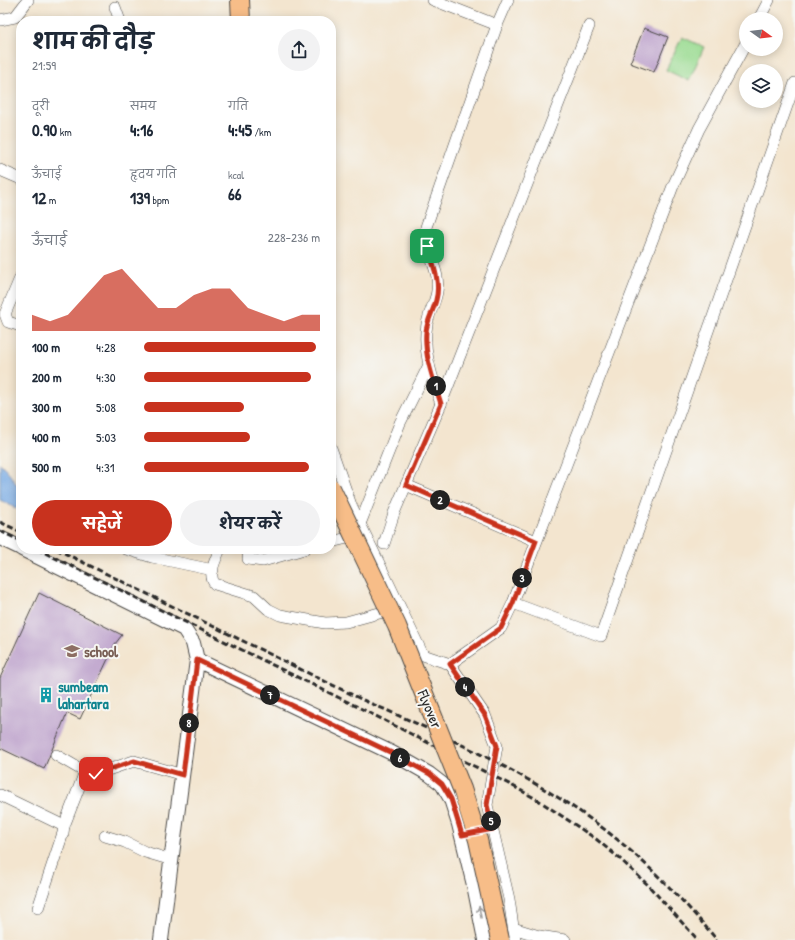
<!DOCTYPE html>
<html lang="hi">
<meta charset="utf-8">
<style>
:root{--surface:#fff;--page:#f2f2f3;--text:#1f2937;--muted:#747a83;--accent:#c8321e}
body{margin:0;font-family:"Patrick Hand","Playpen Sans Deva",sans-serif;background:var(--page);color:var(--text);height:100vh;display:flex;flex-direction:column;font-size:15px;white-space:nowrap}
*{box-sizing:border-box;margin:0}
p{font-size:13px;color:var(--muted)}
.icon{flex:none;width:22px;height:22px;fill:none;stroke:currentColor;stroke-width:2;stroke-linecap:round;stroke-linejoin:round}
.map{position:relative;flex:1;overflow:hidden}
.sheet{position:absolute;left:16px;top:16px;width:320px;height:538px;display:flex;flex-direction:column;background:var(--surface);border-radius:16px;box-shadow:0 2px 10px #0003}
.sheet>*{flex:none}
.needle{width:26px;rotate:105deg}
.controls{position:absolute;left:739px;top:12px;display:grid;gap:8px}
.controls a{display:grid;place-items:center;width:44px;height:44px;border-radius:50%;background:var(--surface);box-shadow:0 2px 10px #0003;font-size:20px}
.pin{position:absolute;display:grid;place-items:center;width:34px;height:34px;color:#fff;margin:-17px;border-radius:8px;box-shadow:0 2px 6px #0006}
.km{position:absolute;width:20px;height:20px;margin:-10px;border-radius:50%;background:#222;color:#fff;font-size:11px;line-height:20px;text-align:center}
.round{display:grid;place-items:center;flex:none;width:42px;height:42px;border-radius:21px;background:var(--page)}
.headline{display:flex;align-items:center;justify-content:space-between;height:68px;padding:0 16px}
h1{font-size:22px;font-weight:700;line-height:30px}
.figures{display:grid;grid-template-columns:repeat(3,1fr);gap:6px;height:68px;padding:4px 16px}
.figures div{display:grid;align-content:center}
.figures b{font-size:17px;font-weight:700}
.figures small{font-size:11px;font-weight:400}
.figures p{font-size:11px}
.chart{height:112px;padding:8px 16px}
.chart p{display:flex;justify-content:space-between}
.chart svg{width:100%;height:72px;margin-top:4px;fill:var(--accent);opacity:.7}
.action{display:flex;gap:8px;margin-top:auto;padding:8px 16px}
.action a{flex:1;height:46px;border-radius:24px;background:var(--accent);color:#fff;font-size:16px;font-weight:700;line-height:46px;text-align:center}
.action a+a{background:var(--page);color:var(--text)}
ul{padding:0 16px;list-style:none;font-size:13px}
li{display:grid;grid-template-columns:64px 48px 1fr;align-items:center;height:30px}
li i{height:10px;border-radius:5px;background:var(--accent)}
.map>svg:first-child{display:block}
.green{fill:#9adb91;stroke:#62835e}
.water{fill:#78aae4;stroke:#526a88}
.building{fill:#bda2cc}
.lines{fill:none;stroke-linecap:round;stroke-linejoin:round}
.minor-casing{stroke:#494744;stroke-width:12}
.tertiary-casing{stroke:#494744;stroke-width:16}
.trunk-casing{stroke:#494744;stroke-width:20}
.minor{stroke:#fff;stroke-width:11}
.tertiary{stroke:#fff;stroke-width:14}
.trunk{stroke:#f7bd88;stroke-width:18}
.rail{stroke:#2b2b2b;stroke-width:3;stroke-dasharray:6 3;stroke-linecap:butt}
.trunk-bridge-casing{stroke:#494744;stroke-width:20;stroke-linecap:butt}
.trunk-bridge{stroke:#f7bd88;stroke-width:18}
.oneway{stroke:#a0a0a0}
.route-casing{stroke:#fff;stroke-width:8}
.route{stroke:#c8321e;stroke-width:5}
.labels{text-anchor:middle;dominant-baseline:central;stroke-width:4;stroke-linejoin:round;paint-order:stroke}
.education-label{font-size:15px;font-weight:bold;fill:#785e54;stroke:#f6f6f2;text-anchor:start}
.culture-label{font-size:15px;font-weight:bold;fill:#0d838f;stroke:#f6f6f2;text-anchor:start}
.street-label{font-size:15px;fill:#2b2b2b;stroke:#f6f6f2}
</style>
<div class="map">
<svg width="795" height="940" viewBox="0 0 795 940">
<rect width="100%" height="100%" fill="#f6f6f2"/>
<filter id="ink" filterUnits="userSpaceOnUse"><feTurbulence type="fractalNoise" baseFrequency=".025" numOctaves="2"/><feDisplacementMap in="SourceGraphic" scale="8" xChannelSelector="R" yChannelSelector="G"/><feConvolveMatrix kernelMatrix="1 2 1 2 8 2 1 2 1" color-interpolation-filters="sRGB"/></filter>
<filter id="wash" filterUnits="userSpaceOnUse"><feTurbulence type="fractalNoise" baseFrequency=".012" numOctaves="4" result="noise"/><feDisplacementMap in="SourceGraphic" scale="16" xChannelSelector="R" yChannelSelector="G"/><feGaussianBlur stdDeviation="0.9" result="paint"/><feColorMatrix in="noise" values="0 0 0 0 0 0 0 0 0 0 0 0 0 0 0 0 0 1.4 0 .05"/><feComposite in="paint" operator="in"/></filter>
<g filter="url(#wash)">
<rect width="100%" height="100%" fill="#f3e5cf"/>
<path class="green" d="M682 37 704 47 689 81 666 70Z"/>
<path class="water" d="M0 463 6 469 21 491V511L0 500Z"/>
<g id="blocks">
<g class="building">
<path d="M644 28 668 37 654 72 630 63Z"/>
<path d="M39 593 122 635 115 644 80 719 67 713 44 769 0 748V678Z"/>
</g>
</g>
</g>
<g filter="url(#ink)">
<use href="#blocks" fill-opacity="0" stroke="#494744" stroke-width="1"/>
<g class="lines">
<defs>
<g id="minor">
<path d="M433 0 497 25"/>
<path d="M115 7 120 21"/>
<path d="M759 19 769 0"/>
<path d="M0 20 15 17 28 0"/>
<path d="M0 170 21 179"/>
<path d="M21 276 5 314 8 322 21 326"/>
<path d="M441 404C433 379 422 352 427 324 430 307 440 297 437 277 434 260 423 246 426 227L497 25 508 0"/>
<path d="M331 448 351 505 423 655 450 664 485 715 497 746 487 805 509 899 515 940"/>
<path d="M406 485 536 541"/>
<path d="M360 524 400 423 429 365"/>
<path d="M331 542 360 535"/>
<path d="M384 544 394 513 441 404 589 26"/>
<path d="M126 549 152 557 213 570"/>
<path d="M220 549C216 559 207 575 215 584L254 596 268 609 280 615 325 623 346 622 394 609"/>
<path d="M249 549 248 559 263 561 304 549"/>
<path d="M513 603 601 636 795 83"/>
<path d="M450 664 501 628 513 603 673 186 699 129 746 43"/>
<path d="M56 755 87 773 96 774 134 761 183 775"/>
<path d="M0 795 64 826 63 833 38 908"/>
<path d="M64 826 85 772"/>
<path d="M105 836 125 842 145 852 172 860"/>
<path d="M513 928 539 936 565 940"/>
</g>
<g id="tertiary">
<path d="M0 538 21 548"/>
<path d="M22 549 184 629 193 643 197 660 161 940"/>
<path d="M197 660 392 753 429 774 442 784 451 799 459 824 474 885 485 940"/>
</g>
<path id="trunk" d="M240 0 241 21"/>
</defs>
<use href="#minor" class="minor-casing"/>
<use href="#tertiary" class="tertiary-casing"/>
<use href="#trunk" class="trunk-casing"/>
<use href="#minor" class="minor"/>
<use href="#tertiary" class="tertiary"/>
<use href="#trunk" class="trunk"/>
<g class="rail">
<path d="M0 522 21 532"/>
<path d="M0 531 21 541"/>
<path d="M37 549 362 709 511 785 538 800 596 839 619 858 647 884 698 940"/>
<path d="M56 549 363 700C435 731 507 764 573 807 628 843 675 890 717 940"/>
</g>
<defs>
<path id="trunk-bridge" d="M331 488 397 626 462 789 478 840 500 940"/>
</defs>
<use href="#trunk-bridge" class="trunk-bridge-casing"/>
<use href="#trunk-bridge" class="trunk-bridge"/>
</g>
<defs><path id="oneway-shaft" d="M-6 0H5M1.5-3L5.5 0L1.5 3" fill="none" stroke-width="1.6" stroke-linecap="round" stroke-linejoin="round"/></defs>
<use class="oneway" href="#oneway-shaft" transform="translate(480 912) rotate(-100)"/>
</g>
<g class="lines" filter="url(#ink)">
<defs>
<path id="route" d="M96 774 134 761 183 775 197 660 392 753 430 774 442 784 451 799 462 835 493 829 487 805 497 746 485 715 450 664 501 628 513 603 536 541 406 485 441 404C434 381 424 357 426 332 427 320 433 312 436 300 441 282 433 264 427 246"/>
</defs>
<use href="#route" class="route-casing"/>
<use href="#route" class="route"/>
</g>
<defs>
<symbol id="university-bare" viewBox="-9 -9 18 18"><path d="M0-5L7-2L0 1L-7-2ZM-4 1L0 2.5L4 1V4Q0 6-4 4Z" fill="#8d6e63" stroke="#f6f6f2" stroke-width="2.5" paint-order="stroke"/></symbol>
<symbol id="building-bare" viewBox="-9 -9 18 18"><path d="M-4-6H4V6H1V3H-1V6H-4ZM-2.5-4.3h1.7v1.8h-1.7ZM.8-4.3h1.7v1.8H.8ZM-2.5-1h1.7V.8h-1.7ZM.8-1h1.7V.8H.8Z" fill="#0f9aa8" stroke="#f6f6f2" stroke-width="2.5" paint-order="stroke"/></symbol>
</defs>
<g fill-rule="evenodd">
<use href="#university-bare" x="61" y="640" width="22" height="22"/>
<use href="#building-bare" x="35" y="684" width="22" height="22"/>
</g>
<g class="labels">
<g class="education-label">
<text x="84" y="651">school</text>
</g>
<g class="culture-label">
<text x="58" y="686">sumbeam<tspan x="58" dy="17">lahartara</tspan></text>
</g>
<g class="street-label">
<text transform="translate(430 709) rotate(67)">Flyover</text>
</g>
</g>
</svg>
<div class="controls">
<a><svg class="needle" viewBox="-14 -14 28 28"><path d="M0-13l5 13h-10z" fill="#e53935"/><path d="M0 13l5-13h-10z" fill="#747a83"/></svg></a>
<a><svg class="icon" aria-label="layers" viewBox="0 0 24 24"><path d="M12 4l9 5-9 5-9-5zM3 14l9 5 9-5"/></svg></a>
</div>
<div class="pin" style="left:427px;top:246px;background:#1e9e55"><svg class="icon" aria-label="arrive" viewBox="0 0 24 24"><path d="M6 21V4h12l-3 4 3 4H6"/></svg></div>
<div class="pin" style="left:96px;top:774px;background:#d93025"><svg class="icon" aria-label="check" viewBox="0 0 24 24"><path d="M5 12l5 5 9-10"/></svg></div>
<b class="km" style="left:436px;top:386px">1</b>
<b class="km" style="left:440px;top:500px">2</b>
<b class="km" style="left:522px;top:578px">3</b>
<b class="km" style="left:465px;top:687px">4</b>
<b class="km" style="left:491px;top:821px">5</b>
<b class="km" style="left:400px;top:758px">6</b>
<b class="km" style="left:270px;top:695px">7</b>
<b class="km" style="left:189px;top:723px">8</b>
<section class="sheet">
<div class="headline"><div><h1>शाम की दौड़</h1><p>21:59</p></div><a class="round"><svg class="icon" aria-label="share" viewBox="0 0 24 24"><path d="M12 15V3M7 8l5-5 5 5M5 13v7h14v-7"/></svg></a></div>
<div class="figures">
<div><p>दूरी</p><b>0.90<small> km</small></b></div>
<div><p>समय</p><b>4:16</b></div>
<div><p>गति</p><b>4:45<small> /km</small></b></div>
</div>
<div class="figures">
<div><p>ऊँचाई</p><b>12<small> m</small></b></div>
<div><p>हृदय गति</p><b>139<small> bpm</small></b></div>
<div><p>kcal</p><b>66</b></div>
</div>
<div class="chart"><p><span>ऊँचाई</span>228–236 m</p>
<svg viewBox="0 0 160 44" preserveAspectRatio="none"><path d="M0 44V34L10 38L20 34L30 22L40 10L50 6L60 18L70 30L80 30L90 22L100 18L110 18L120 30L130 34L140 38L150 34L160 34V44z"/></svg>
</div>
<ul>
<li><b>100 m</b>4:28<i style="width:98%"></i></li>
<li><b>200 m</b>4:30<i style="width:95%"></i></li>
<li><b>300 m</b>5:08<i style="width:57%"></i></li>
<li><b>400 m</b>5:03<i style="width:60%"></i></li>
<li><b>500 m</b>4:31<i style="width:94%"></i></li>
</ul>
<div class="action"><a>सहेजें</a><a>शेयर करें</a></div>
</section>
</div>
